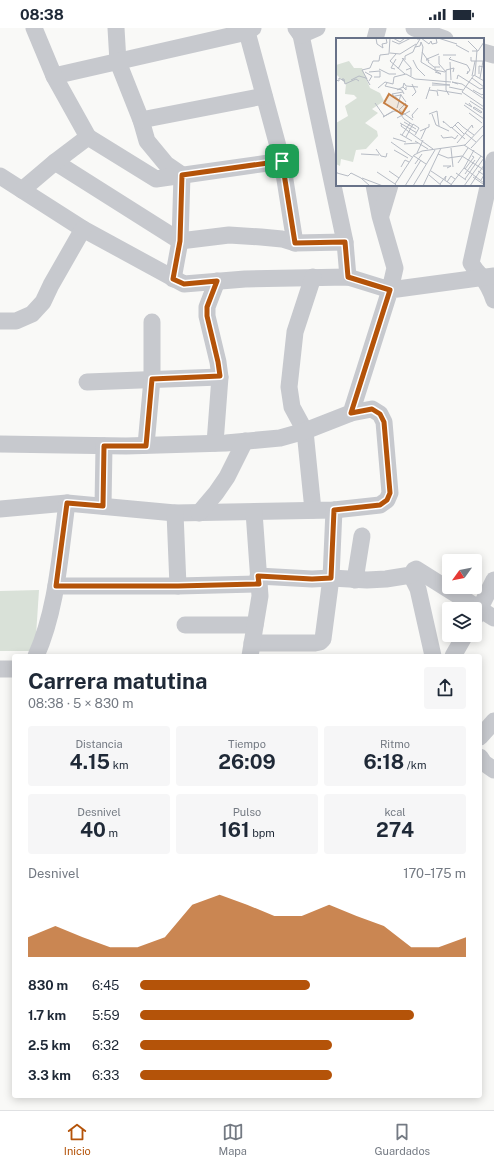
<!DOCTYPE html>
<html lang="es">
<meta charset="utf-8">
<style>
:root{--surface:#fff;--page:#f6f6f7;--text:#1f2937;--muted:#747a83;--line:#e0e1e3;--accent:#b45309}
body{margin:0;font-family:"Public Sans",sans-serif;background:var(--page);color:var(--text);height:100vh;display:flex;flex-direction:column;font-size:15px;white-space:nowrap}
*{box-sizing:border-box;margin:0}
p{font-size:13px;color:var(--muted)}
.icon{flex:none;width:22px;height:22px;fill:none;stroke:currentColor;stroke-width:2;stroke-linecap:round;stroke-linejoin:round}
.map{position:relative;flex:1;overflow:hidden}
.drawer{position:absolute;left:12px;top:626px;width:470px;height:444px;display:flex;flex-direction:column;background:var(--surface);border-radius:4px;box-shadow:0 2px 10px #0003}
.drawer>*{flex:none}
.needle{width:26px;rotate:237deg}
.fabs{position:absolute;left:442px;top:526px;display:grid;gap:8px}
.fabs a{display:grid;place-items:center;width:40px;height:40px;border-radius:4px;background:var(--surface);box-shadow:0 2px 10px #0003;font-size:20px}
.pin{position:absolute;display:grid;place-items:center;width:34px;height:34px;color:#fff;margin:-17px;border-radius:8px;box-shadow:0 2px 6px #0006}
.round{display:grid;place-items:center;flex:none;width:42px;height:42px;border-radius:4px;background:var(--page)}
.headline{display:flex;align-items:center;justify-content:space-between;height:68px;padding:0 16px}
h1{font-size:22px;font-weight:700;line-height:30px}
.stats{display:grid;grid-template-columns:repeat(3,1fr);gap:6px;height:68px;padding:4px 16px}
.stats div{display:grid;align-content:center;border-radius:4px;background:var(--page);text-align:center}
.stats b{font-size:20px;font-weight:700}
.stats small{font-size:11px;font-weight:400}
.stats p{font-size:11px}
.chart{height:112px;padding:8px 16px}
.chart p{display:flex;justify-content:space-between}
.chart svg{width:100%;height:72px;margin-top:4px;fill:var(--accent);opacity:.7}
ul{padding:0 16px;list-style:none;font-size:13px}
li{display:grid;grid-template-columns:64px 48px 1fr;align-items:center;height:30px}
li i{height:10px;border-radius:5px;background:var(--accent)}
.status{display:flex;justify-content:space-between;align-items:center;height:28px;padding:0 20px;background:var(--surface);direction:ltr}
.status svg{height:11px;fill:currentColor}
.dock{display:flex;justify-content:space-around;align-items:center;height:56px;border-top:1px solid var(--line);background:var(--surface);font-size:11px;color:var(--muted)}
.dock a{display:grid;justify-items:center;gap:2px}
.dock .selected{color:var(--accent)}
.map>svg:first-child{display:block}
.green{fill:#d9e1d8}
.lines{fill:none;stroke-linecap:round;stroke-linejoin:round}
.minor{stroke:#c7c9ce;stroke-width:17}
.route-casing{stroke:#fff;stroke-width:8}
.route{stroke:#b45309;stroke-width:5}
.inset-road{fill:none;stroke:#b6bbc4;stroke-width:1}
.view{fill:#c57e43;fill-opacity:0.15;stroke:#c57e43;stroke-width:2}
.inset-edge{fill:none;stroke:#687288;stroke-width:2}
</style>
<div class="status"><b>08:38</b><svg viewBox="0 0 49 12"><path d="M0 12V9h3v3zM5 12V6h3v6zM10 12V3h3v9zM15 12V0h3v12zM26 1h20v11H26zM47 4h2v5h-2z"/></svg></div>
<div class="map">
<svg width="494" height="1082" viewBox="0 0 494 1082">
<rect width="100%" height="100%" fill="#f9f9f7"/>
<path class="green" d="M39 562 35 623H0V563Z"/>
<g class="lines">
<g class="minor">
<path d="M116 0 118 34 141 92 147 113 166 136 182 147 180 213 173 251"/>
<path d="M253 0 247 4 282 133 295 215"/>
<path d="M296 0 301 7 345 214 348 249"/>
<path d="M414 0 445 11"/>
<path d="M301 7 317 0"/>
<path d="M375 11 378 0"/>
<path d="M483 24 494 27"/>
<path d="M54 48 247 4"/>
<path d="M141 92 264 68"/>
<path d="M88 109 156 151 282 133"/>
<path d="M494 132 471 235C474 240 477 244 481 248 487 255 491 263 494 272"/>
<path d="M55 134 180 213 229 207 261 209 282 211 295 215 345 214"/>
<path d="M0 148 83 201 184 256 245 251 348 249 390 262 395 240 380 188 374 157"/>
<path d="M22 162 55 134 88 109 54 48 34 0"/>
<path d="M381 187 390 157"/>
<path d="M313 249 295 304 289 359 292 379 305 403 313 482"/>
<path d="M0 293H16L32 286 43 274 51 257 83 201"/>
<path d="M87 354 220 349"/>
<path d="M215 415 220 349 218 334 207 288V279L217 253"/>
<path d="M0 416 126 418 226 415 280 410 305 403 351 385 390 262 494 248"/>
<path d="M146 417 152 351V294"/>
<path d="M103 478 104 418"/>
<path d="M0 481 67 475 175 485 334 482 380 477 387 472 390 465 384 394 380 386 372 381 351 385"/>
<path d="M175 485 178 558"/>
<path d="M199 485 216 465 227 449 245 413"/>
<path d="M411 547 418 561 433 628"/>
<path d="M258 548 312 551 331 550 367 552 386 551 411 547 414 542 416 541 494 590"/>
<path d="M355 552 362 508"/>
<path d="M56 558H178L259 556"/>
<path d="M475 590 494 552"/>
<path d="M185 597H255"/>
<path d="M252 615H315L320 614 323 611 331 550 334 482"/>
<path d="M36 628C57 581 60 526 67 475"/>
<path d="M250 628 260 568 254 484"/>
<path d="M453 628 465 607"/>
<path d="M0 641H14"/>
<path d="M480 709 494 693"/>
<path d="M480 729 484 735 494 742"/>
</g>
</g>
<g class="lines">
<defs>
<path id="route" d="M282 133 295 215 345 214 348 249 390 262 351 385 372 381 380 386 384 394 390 465 387 472 380 477 334 482 331 550 312 551 258 548 259 556 178 558H56L67 475 103 478 104 418H146L152 351 220 348 218 334 207 288V279L217 253 184 256 173 251 180 213 182 147Z"/>
</defs>
<use href="#route" class="route-casing"/>
<use href="#route" class="route"/>
</g>
<g transform="translate(336 10)">
<rect width="148" height="148" fill="#f9f9f7"/>
<path d="M13 23 18 30H26L34 50 44 55 48 63 36 71 42 75 29 85 41 93 42 98 30 111 20 112 17 124 5 121 4 128 0 126V85L12 78 9 68 21 60 18 57 9 56 10 46 0 36V27Z" fill="#d9e1d8"/>
<path class="inset-road" d="M40 0 41 6 47 10 46 6 51 5 50 0M57 0 64 4 69 0M85 0 93 6 95 3 96 6 101 5 100 0M102 0 121 6M81 1H84L79 9 84 8 85 4 87 9 85 24 105 36 99 34M56 3 63 6 75 0M132 3 141 12M120 7 133 14M136 13H142L148 4M86 14 91 21 103 16M54 15 64 16 80 6M60 16 54 23 69 36M107 17H120M103 18V26L110 34M115 19 113 21 131 27 134 32 131 36 132 33M135 19V23H148M66 20 75 30M92 21 90 22H93L92 24 98 29H104M69 22V18L77 14 79 9M77 22 81 30 89 38M114 24 115 42M99 29V32L109 34M43 31 53 36H60M59 31 55 30 60 21M62 31 68 20M70 32 75 30V38M29 34 36 38 33 43M33 34 44 33V39H38M143 36V28L148 29M139 37 141 12M136 38 139 23M136 40 148 49M144 40 147 23M31 41 26 32 34 30 37 23H43L44 17 53 16 54 0M121 41 122 37 144 51 147 50M0 42 3 43V40L8 43 6 41H8L9 46 20 41 23 43M15 42 23 38 30 40 34 47M148 43 138 37 126 54 148 69M51 45 49 48 66 52 68 56M122 46 116 44 126 46 148 61M96 47H114L96 45M67 49 68 45 70 48 82 49M113 49 127 52M42 50 49 44 57 46 58 39 70 36 79 41 115 44M61 52 67 49 70 52V49M93 52 101 53 102 58M101 52 126 56M137 52 146 57 148 55M113 57 110 52V32L118 30 117 34M59 58 65 57 70 64M76 58 80 54 76 46M90 61 94 49M63 62 56 56 67 54M134 63 148 72M39 65 48 78M70 65 63 72 77 82M129 65 136 69 133 65M128 67 148 81M138 69 146 74 145 75 137 70ZM61 70 65 56M57 73 47 79 58 73H62L68 81 77 87M133 75 146 85M93 76 101 73 103 88M96 76 100 87 113 93M61 80 74 73M77 80 76 77 82 70M68 84 80 91M64 85 81 95M108 85 107 83 115 90M66 86 65 88 97 111M119 87 128 96M115 89 129 101M127 89 138 97M116 90 122 84 127 89M84 93 93 89V86M129 95 140 104M64 96 76 103M66 97 74 85M105 97 107 100 116 99 119 101 122 97M70 99 77 86 83 90 79 97M57 100 70 104M85 101 90 90M79 103 92 111M55 104 76 119M121 105 136 87 137 90M68 106 82 105M128 107 148 120M115 110 117 129M135 110 148 96M40 111 45 118 50 119 51 115M58 112 72 120M81 115 87 102M25 116 43 117M102 116 112 120 126 118 148 132M78 118 90 126M122 125 132 110M79 126 86 116M107 128H115L111 130M65 129 69 122 73 124M128 130 148 145M129 131 138 119 136 118M0 132 1 135 12 138 15 135 25 140M53 133 63 140M95 133 116 147M142 133 148 137 145 142M41 134 59 146M120 135 130 142M129 136 139 122M93 137 106 148M137 139 147 146M25 140 34 148M26 140 47 148M129 141 145 118M111 144 115 138 119 141M104 146 110 138 109 142M61 148 59 146 78 117 86 113 129 107 148 87M69 148 85 122M77 148 99 112M87 148 105 110M114 148 128 130 138 112M128 148 148 120M134 148 148 127"/>
<path class="view" d="M53 56 71 68 66 76 48 65Z"/>
<rect width="148" height="148" class="inset-edge"/>
</g>
</svg>
<div class="fabs">
<a><svg class="needle" viewBox="-14 -14 28 28"><path d="M0-13l5 13h-10z" fill="#e53935"/><path d="M0 13l5-13h-10z" fill="#747a83"/></svg></a>
<a><svg class="icon" aria-label="layers" viewBox="0 0 24 24"><path d="M12 4l9 5-9 5-9-5zM3 14l9 5 9-5"/></svg></a>
</div>
<div class="pin" style="left:282px;top:133px;background:#1e9e55"><svg class="icon" aria-label="arrive" viewBox="0 0 24 24"><path d="M6 21V4h12l-3 4 3 4H6"/></svg></div>
<section class="drawer">
<div class="headline"><div><h1>Carrera matutina</h1><p>08:38 · 5 × 830 m</p></div><a class="round"><svg class="icon" aria-label="share" viewBox="0 0 24 24"><path d="M12 15V3M7 8l5-5 5 5M5 13v7h14v-7"/></svg></a></div>
<div class="stats">
<div><p>Distancia</p><b>4.15<small> km</small></b></div>
<div><p>Tiempo</p><b>26:09</b></div>
<div><p>Ritmo</p><b>6:18<small> /km</small></b></div>
</div>
<div class="stats">
<div><p>Desnivel</p><b>40<small> m</small></b></div>
<div><p>Pulso</p><b>161<small> bpm</small></b></div>
<div><p>kcal</p><b>274</b></div>
</div>
<div class="chart"><p><span>Desnivel</span>170–175 m</p>
<svg viewBox="0 0 160 44" preserveAspectRatio="none"><path d="M0 44V32L10 25L20 32L30 38L40 38L50 32L60 12L70 6L80 12L90 19L100 19L110 12L120 19L130 25L140 38L150 38L160 32V44z"/></svg>
</div>
<ul>
<li><b>830 m</b>6:45<i style="width:52%"></i></li>
<li><b>1.7 km</b>5:59<i style="width:84%"></i></li>
<li><b>2.5 km</b>6:32<i style="width:59%"></i></li>
<li><b>3.3 km</b>6:33<i style="width:59%"></i></li>
</ul>
</section>
</div>
<nav class="dock">
<a class="selected"><svg class="icon" aria-label="home" viewBox="0 0 24 24"><path d="M3 11l9-7 9 7M6 9v11h12V9"/></svg>Inicio</a>
<a><svg class="icon" aria-label="map" viewBox="0 0 24 24"><path d="M3 6l6-2 6 2 6-2v14l-6 2-6-2-6 2zM9 4v14M15 6v14"/></svg>Mapa</a>
<a><svg class="icon" aria-label="saved" viewBox="0 0 24 24"><path d="M7 4h10v16l-5-4-5 4z"/></svg>Guardados</a>
</nav>
